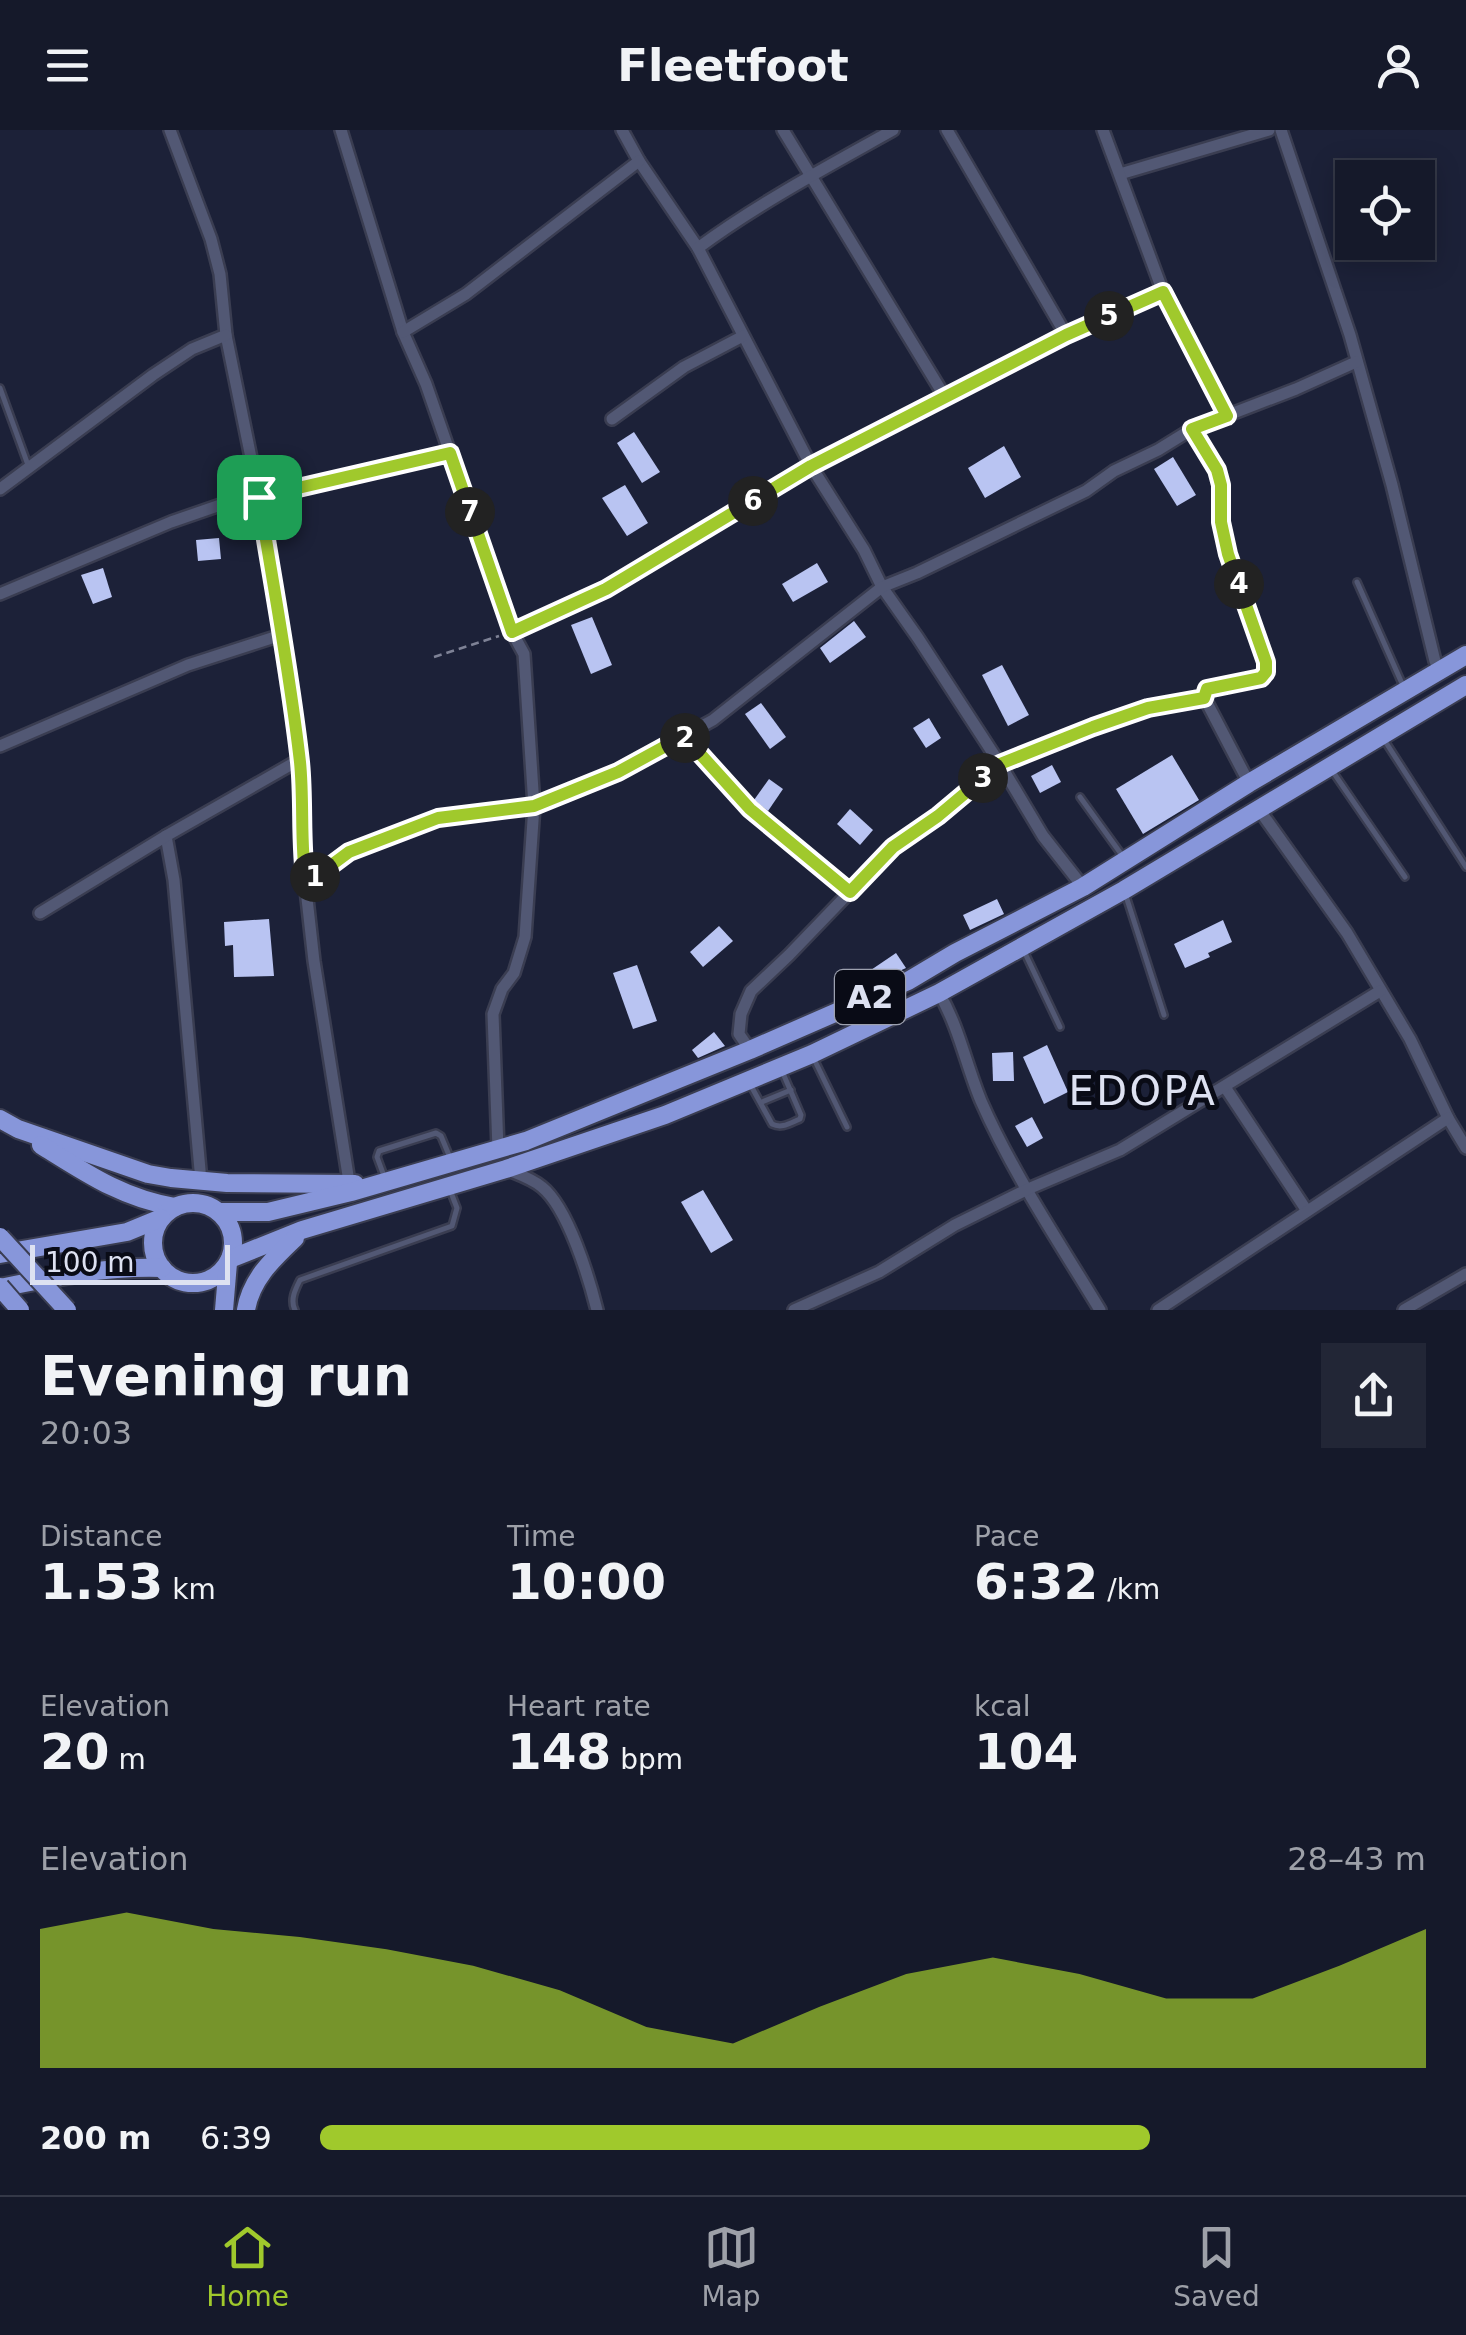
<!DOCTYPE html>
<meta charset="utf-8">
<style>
:root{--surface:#15192a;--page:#222636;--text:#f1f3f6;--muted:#9da0a8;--line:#343847;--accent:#a0c92c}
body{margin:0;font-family:"DejaVu Sans",sans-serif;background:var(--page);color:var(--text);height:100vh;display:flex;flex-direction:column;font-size:38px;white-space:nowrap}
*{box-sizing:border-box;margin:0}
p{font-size:32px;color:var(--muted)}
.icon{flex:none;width:55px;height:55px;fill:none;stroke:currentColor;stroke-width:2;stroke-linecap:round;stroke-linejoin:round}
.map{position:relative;height:1180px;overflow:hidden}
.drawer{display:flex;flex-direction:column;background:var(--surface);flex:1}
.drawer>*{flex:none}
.fabs{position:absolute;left:1335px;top:30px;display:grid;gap:20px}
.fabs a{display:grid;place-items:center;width:100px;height:100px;border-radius:0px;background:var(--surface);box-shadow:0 5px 25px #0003,0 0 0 2px var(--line);font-size:50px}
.scale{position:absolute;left:30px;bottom:25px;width:200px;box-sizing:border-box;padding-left:10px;border:5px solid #dde1f1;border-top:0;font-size:28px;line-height:35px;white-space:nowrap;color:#dde1f1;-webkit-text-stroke:8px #090b16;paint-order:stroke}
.pin{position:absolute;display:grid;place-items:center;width:85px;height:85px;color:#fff;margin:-42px;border-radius:20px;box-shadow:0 5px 15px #0006}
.km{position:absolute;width:50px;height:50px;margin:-25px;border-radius:50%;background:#222;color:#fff;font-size:28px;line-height:50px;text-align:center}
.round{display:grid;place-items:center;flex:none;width:105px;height:105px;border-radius:0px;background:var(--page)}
.summary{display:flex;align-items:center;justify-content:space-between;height:170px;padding:0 40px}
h1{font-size:55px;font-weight:800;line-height:75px}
.metrics{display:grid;grid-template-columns:repeat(3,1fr);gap:15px;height:170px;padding:10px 40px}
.metrics div{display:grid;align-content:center}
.metrics b{font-size:50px;font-weight:800}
.metrics small{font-size:28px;font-weight:400}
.metrics p{font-size:28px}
.chart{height:280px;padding:20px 40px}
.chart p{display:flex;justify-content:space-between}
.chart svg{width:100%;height:180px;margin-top:10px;fill:var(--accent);opacity:.7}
ul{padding:0 40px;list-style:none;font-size:32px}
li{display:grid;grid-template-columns:160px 120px 1fr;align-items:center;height:75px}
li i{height:25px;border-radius:12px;background:var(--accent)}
header{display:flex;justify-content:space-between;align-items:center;height:130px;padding:0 40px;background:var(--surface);font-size:45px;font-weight:800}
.menu{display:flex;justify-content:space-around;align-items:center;height:140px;border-top:2px solid var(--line);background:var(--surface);font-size:28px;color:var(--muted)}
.menu a{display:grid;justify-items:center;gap:5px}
.menu .selected{color:var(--accent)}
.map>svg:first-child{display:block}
.building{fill:#b9c4f2}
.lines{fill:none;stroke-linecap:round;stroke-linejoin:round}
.service-casing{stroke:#3a3d51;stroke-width:10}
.minor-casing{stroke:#3a3d51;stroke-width:16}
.trunk-casing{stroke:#3a3d51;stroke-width:22}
.path{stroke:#7e8296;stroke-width:2.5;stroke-dasharray:8 5;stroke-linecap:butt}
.service{stroke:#525874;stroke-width:5}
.minor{stroke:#525874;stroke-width:11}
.trunk{stroke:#8796da;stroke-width:18}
.trunk-bridge-casing{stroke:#3a3d51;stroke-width:22;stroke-linecap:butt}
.trunk-bridge{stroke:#8796da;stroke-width:18}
.route-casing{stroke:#fff;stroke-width:20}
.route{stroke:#a0c92c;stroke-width:12}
.labels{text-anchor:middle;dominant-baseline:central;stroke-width:10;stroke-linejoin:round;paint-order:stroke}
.shield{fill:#090b16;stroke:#9da1af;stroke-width:2.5}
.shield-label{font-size:32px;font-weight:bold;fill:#dde1f1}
.quarter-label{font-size:40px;letter-spacing:2.5px;fill:#dde1f1;stroke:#090b16}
</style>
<header><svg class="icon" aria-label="menu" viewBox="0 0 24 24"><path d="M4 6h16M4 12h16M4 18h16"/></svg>Fleetfoot<svg class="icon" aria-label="person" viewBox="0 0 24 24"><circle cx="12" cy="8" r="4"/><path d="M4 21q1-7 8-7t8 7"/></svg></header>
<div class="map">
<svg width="1466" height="1180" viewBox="0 0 1466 1180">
<rect width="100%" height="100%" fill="#1c2138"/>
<g class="building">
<path d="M634 302 660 342 642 353 617 313Z"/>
<path d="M1004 316 1021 347 985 368 968 338Z"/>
<path d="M1173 327 1196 365 1177 376 1154 339Z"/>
<path d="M625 355 648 393 627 406 602 368Z"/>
<path d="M219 408 221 429 198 431 196 410Z"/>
<path d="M817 433 828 452 793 472 782 454Z"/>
<path d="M103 438 112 467 93 474 81 445Z"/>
<path d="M592 487 612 535 591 544 571 495Z"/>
<path d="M854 491 866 507 830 533 820 518Z"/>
<path d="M1002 535 1029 585 1008 596 982 545Z"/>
<path d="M761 573 786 607 770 619 745 584Z"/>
<path d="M929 588 941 608 926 618 913 598Z"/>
<path d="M1172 625 1199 670 1143 704 1116 659Z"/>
<path d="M1052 635 1061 652 1040 663 1031 646Z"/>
<path d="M769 649 783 659 768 681 754 670Z"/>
<path d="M850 679 873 700 860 715 837 694Z"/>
<path d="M997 769 1004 784 970 800 963 785Z"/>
<path d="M269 789 274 846 234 847 233 815 225 816 224 792Z"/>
<path d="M1223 790 1232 812 1208 823 1210 827 1185 838 1174 814Z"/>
<path d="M719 796 733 811 703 837 690 822Z"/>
<path d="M896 823 906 838 875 852 868 842Z"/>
<path d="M637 835 657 891 633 899 613 843Z"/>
<path d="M714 902 725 916 698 928 692 920Z"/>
<path d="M1047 915 1068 962 1044 974 1023 927Z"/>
<path d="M1013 922 1014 951H993L992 923Z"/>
<path d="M1032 987 1043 1008 1027 1017 1015 996Z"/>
<path d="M703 1060 733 1110 711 1123 681 1072Z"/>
</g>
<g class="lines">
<defs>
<g id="service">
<path d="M0 258 28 335"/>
<path d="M1357 452 1404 558"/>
<path d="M1383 608 1466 737"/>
<path d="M1331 639 1405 747"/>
<path d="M1080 667 1124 728"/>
<path d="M1125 763 1164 885"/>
<path d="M1023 819 1060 897"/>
<path d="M813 927 847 997"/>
<path d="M750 954 772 994C782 999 790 993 800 989L801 985 782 941"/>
<path d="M762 972 791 960"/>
<path d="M384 1046 377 1027 379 1021 436 1003 441 1006 451 1030"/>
<path d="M295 1180C290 1170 295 1160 300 1150L452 1096 457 1078 450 1060"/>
</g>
<g id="minor">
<path d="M170 0 211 109 220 144 226 205 259 367 299 630 304 683 303 733 314 831 350 1058"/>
<path d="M341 0 403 202 426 254 512 502 524 524 534 676 525 807 514 843 502 859 493 884 498 1019"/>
<path d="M622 0 639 31 698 118 811 336 864 420 882 457 918 508 1000 634 1043 706 1083 757"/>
<path d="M783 0 945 267"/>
<path d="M947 0 1066 205"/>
<path d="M1281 0 1350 205 1392 355 1435 531 1440 541"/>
<path d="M1120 44 1269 0"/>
<path d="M698 118C759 73 827 37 893 0"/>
<path d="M1163 162 1227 286"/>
<path d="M403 202 466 164 639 31"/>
<path d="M612 289 684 237 743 206"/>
<path d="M1192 299 1217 340 1221 355V393L1228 425 1266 531V542L1261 547 1207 559 1204 567 1249 653"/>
<path d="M0 359 153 245 192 219 226 205"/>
<path d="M0 464 171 392 226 373 450 323"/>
<path d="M512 502 607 459 811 336 1066 205 1163 162 1103 0"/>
<path d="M683 606 750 679 850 762"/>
<path d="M0 616 188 535 281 505"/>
<path d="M534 676 618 642 713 590 882 457 917 443 1086 361 1114 341 1158 320 1192 299 1296 259 1356 232"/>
<path d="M1258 678 1347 803 1410 909 1448 988 1466 1018"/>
<path d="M166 706 174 750 201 1051"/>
<path d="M40 783 166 706 299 630"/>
<path d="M939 863C959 897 966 935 981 971 1013 1044 1059 1112 1100 1180"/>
<path d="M750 920 739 904 741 884 751 861 789 825 893 717 938 686 1000 634 1093 597 1149 578 1204 567"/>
<path d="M1225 957 1307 1081"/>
<path d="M506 1039C518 1044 533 1049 542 1057 568 1078 589 1148 597 1180"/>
<path d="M794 1180 879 1142 955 1095 1028 1059 1120 1020 1380 861"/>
<path d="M1158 1180 1448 988"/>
<path d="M1404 1180 1466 1144"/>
</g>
<g id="trunk">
<path d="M0 989 18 999 148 1044 171 1048 227 1053 355 1054"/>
<path d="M41 1015C86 1043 122 1068 175 1077"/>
<circle cx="193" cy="1113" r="40"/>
<path d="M220 1082H268L351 1062 526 1011 750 920 908 851 955 823 1083 757 1249 653 1466 525"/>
<path d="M0 1124 127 1102 161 1088"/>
<path d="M230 1129 302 1100 506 1039 665 985 812 924 939 863 1124 760 1466 555"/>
<path d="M0 1158C54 1147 107 1136 162 1138"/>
<path d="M224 1180 228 1133"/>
<path d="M246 1180C251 1149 273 1129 295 1108"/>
</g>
</defs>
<use href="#service" class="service-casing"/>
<use href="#minor" class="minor-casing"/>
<use href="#trunk" class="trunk-casing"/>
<g class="path">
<path d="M434 527 499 506"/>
<path d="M319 744 349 722 438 688 522 678"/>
</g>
<use href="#service" class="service"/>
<use href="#minor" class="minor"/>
<use href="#trunk" class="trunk"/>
<defs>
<g id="trunk-bridge">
<path d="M0 1107 67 1180"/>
<path d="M0 1157 20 1180"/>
</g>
</defs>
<use href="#trunk-bridge" class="trunk-bridge-casing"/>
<use href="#trunk-bridge" class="trunk-bridge"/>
</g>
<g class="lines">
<defs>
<path id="route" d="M1163 162 1227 286 1192 299 1217 340 1221 355V392L1228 424 1266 532V542L1261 548 1207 559 1204 568 1148 578 1093 597 1000 634 938 686 893 717 850 762 750 679 684 606 618 642 534 676 438 688 349 722 306 754C300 714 304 672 300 632 290 543 273 455 259 367L450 323 512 502 606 459 811 336 1066 205Z"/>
</defs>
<use href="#route" class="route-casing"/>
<use href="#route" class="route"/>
</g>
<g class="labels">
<rect class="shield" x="835" y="840" width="70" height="54" rx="8"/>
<g class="shield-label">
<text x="870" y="867">A2</text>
</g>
<g class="quarter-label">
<text x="1143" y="961">EDOPA</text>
</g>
</g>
</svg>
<div class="fabs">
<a><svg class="icon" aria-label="locate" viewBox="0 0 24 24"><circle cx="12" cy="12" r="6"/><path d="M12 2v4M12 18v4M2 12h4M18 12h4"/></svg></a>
</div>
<div class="scale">100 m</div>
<div class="pin" style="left:259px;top:367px;background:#1e9e55"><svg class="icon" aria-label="arrive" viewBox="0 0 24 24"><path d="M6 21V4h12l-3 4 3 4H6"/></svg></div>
<b class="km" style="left:315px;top:747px">1</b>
<b class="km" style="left:685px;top:608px">2</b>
<b class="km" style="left:983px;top:648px">3</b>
<b class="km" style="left:1239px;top:454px">4</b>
<b class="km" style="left:1109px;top:186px">5</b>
<b class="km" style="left:753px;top:371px">6</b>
<b class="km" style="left:470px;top:382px">7</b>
</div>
<section class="drawer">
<div class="summary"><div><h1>Evening run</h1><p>20:03</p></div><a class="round"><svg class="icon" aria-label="share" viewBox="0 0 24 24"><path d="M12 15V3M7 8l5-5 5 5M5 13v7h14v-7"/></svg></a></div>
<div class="metrics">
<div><p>Distance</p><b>1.53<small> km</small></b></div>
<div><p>Time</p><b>10:00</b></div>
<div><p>Pace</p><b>6:32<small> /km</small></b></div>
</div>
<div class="metrics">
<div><p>Elevation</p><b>20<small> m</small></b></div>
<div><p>Heart rate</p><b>148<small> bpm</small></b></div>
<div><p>kcal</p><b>104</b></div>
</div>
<div class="chart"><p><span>Elevation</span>28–43 m</p>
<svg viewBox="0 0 160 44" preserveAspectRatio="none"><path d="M0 44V10L10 6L20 10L30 12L40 15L50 19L60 25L70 34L80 38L90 29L100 21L110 17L120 21L130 27L140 27L150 19L160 10V44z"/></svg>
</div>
<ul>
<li><b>200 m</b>6:39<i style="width:75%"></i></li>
</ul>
</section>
<nav class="menu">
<a class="selected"><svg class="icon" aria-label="home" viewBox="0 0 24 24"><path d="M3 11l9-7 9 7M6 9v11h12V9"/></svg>Home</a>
<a><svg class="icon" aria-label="map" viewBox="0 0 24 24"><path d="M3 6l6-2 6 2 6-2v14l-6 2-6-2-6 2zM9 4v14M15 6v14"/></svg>Map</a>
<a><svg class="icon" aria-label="saved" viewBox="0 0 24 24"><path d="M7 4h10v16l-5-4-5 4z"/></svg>Saved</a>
</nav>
